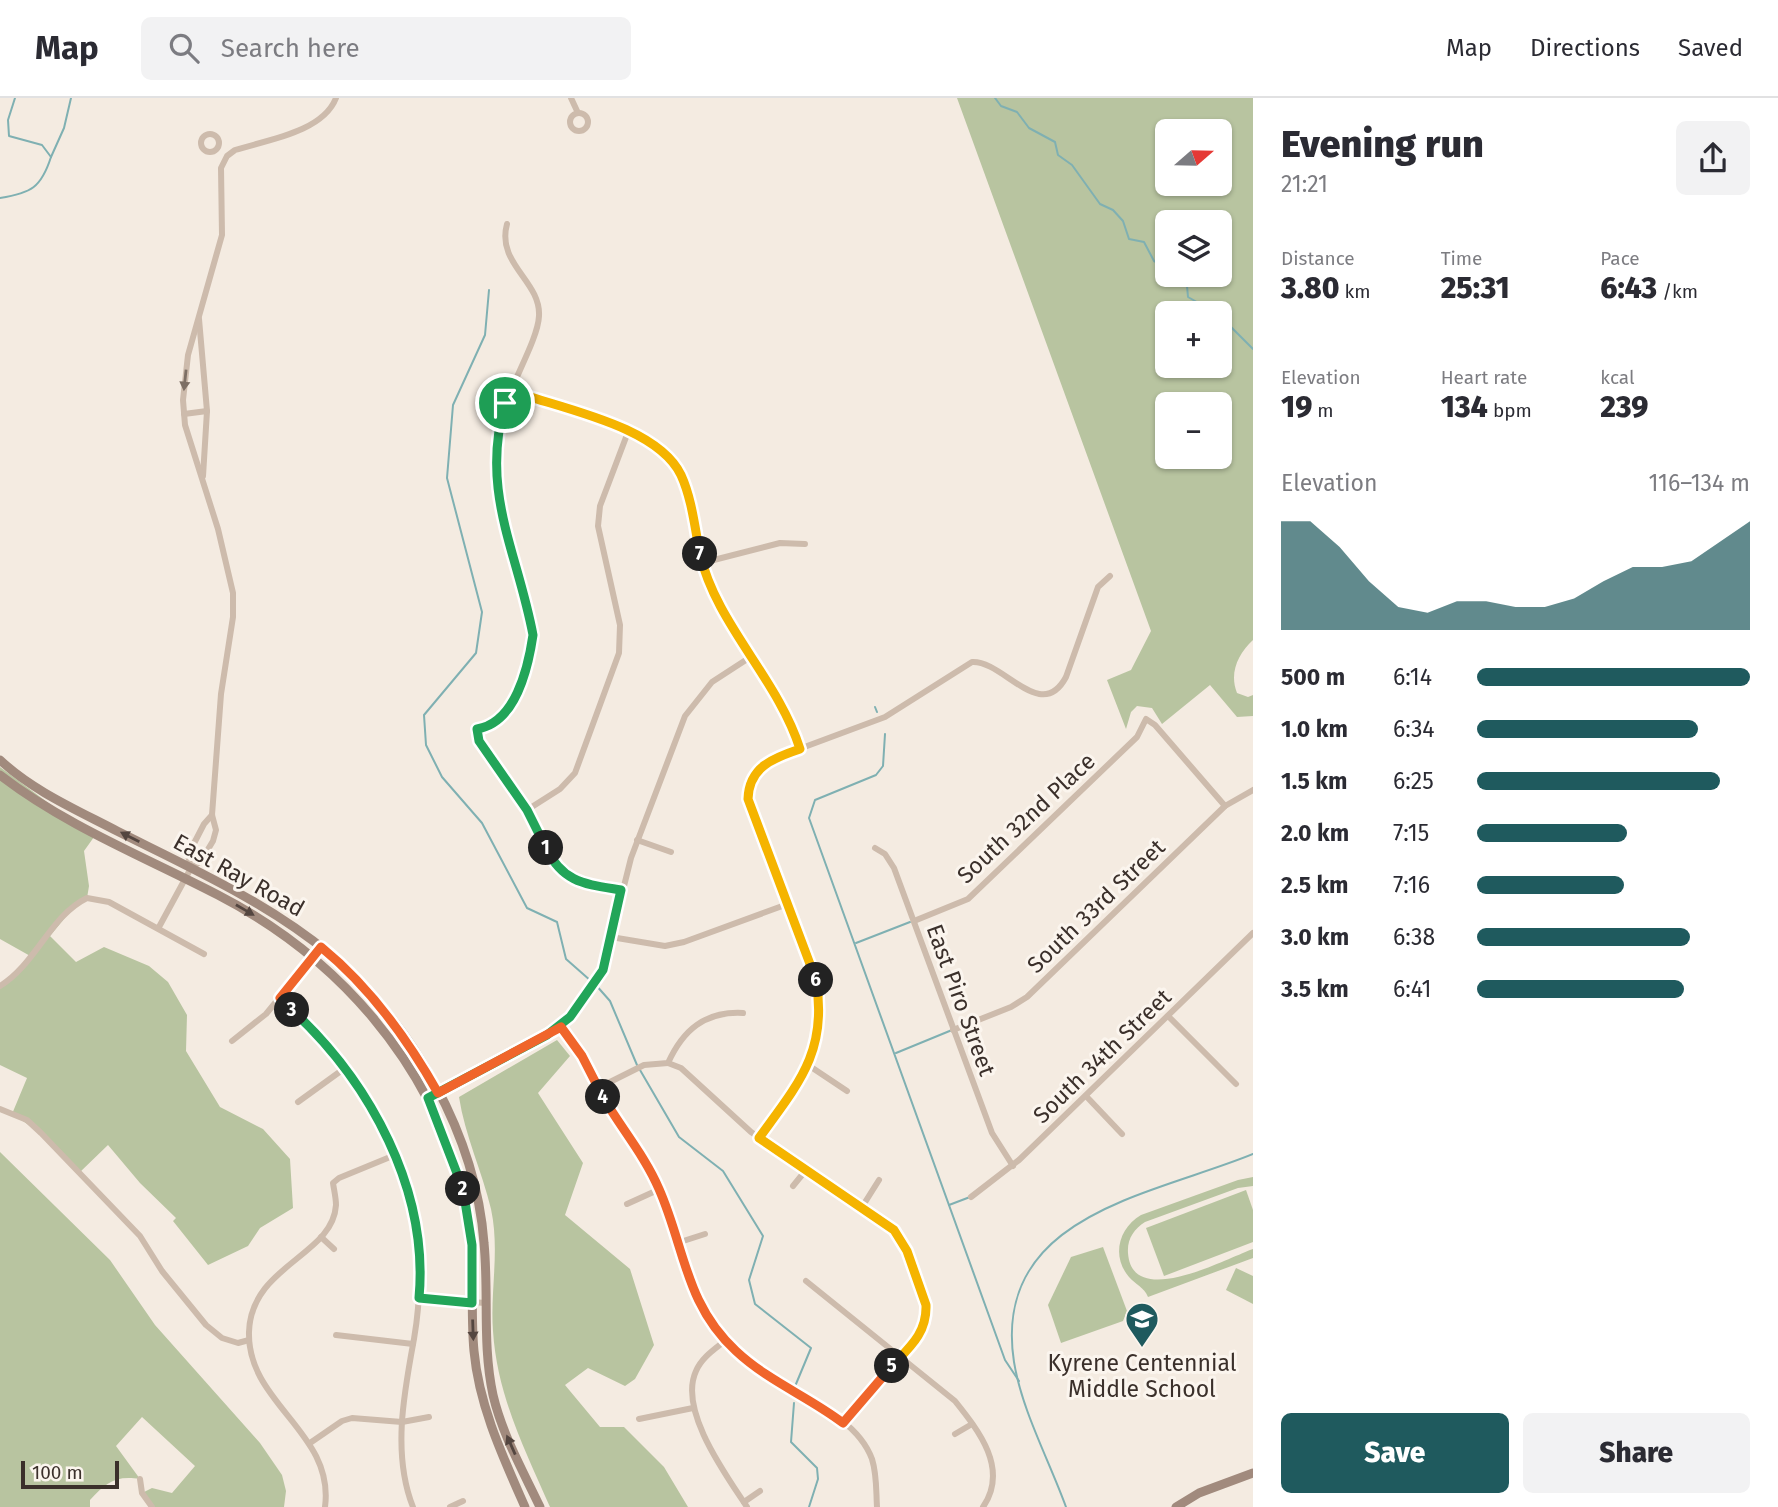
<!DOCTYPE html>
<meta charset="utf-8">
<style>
:root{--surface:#fff;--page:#f2f2f3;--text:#2b2b33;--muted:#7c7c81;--line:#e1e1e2;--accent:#1f5a5e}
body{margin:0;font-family:"Fira Sans",sans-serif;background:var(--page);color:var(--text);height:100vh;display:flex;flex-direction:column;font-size:26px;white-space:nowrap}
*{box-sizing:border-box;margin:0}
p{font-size:23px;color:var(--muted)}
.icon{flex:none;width:38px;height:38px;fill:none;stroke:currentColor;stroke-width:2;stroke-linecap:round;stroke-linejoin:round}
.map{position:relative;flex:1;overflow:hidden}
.details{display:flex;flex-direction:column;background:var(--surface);width:525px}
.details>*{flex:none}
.needle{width:46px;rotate:70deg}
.tools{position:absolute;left:1155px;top:21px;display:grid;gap:14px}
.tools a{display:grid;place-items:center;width:77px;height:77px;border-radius:10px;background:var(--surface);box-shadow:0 2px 5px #0004;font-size:35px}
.scale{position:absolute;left:21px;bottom:18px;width:98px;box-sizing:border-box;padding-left:7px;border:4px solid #3b302b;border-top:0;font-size:19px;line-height:24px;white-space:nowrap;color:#3b302b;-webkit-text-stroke:5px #fbf5ee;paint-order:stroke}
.pin{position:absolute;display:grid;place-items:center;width:60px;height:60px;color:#fff;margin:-30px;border:4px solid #fff;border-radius:50%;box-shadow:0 2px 7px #0007}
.km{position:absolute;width:35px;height:35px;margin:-18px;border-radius:50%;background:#222;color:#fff;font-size:19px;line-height:35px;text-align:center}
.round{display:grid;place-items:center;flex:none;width:74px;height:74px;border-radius:10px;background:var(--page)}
.overview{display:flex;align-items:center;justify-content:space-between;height:119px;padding:0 28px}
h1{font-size:38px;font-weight:800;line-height:52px}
.metrics{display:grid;grid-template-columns:repeat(3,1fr);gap:10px;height:119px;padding:7px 28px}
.metrics div{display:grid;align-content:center}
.metrics b{font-size:30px;font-weight:800}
.metrics small{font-size:19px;font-weight:400}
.metrics p{font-size:19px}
.chart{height:196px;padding:14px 28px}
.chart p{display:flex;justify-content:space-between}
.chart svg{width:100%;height:126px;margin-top:7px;fill:var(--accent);opacity:.7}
.button{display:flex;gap:14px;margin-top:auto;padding:14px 28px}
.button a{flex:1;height:80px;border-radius:10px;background:var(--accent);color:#fff;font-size:28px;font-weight:800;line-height:80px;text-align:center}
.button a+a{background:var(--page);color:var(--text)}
ul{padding:0 28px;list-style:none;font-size:23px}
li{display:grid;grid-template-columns:112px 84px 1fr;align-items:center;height:52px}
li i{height:18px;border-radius:9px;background:var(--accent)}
header{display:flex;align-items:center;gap:42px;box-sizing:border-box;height:98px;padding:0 35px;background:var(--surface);border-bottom:2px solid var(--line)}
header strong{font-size:33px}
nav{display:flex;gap:38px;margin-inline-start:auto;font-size:24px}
.search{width:490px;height:63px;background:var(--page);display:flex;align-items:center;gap:18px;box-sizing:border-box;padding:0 24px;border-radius:10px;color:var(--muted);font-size:26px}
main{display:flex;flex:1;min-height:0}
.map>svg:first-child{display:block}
.green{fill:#b8c4a0;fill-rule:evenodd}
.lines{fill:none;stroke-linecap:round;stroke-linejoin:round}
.stream{stroke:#7fb0b2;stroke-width:2}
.street{stroke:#cdbbac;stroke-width:6}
.secondary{stroke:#a18a7d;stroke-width:9}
.oneway{fill:#7d6f65}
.oneway2{fill:#544640}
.split-1-casing{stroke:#fff;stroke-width:14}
.split-2-casing{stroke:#fff;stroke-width:14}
.split-3-casing{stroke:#fff;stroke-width:14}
.split-4-casing{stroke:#fff;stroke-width:14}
.split-5-casing{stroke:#fff;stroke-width:14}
.split-6-casing{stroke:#fff;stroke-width:14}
.split-7-casing{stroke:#fff;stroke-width:14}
.split-8-casing{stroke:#fff;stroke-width:14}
.split-1{stroke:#22a559;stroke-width:9}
.split-2{stroke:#22a559;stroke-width:9}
.split-3{stroke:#22a559;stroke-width:9}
.split-4{stroke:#f0652b;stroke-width:9}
.split-5{stroke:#f0652b;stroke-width:9}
.split-6{stroke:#f5b400;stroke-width:9}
.split-7{stroke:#f5b400;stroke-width:9}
.split-8{stroke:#f5b400;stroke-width:9}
.labels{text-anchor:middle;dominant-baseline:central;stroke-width:6;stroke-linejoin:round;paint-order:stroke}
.street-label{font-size:23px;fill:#3b302b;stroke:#fbf5ee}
.poi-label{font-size:23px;fill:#3b302b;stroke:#fbf5ee}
</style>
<header>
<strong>Map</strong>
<div class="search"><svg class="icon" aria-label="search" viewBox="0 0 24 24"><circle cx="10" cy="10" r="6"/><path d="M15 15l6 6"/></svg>Search here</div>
<nav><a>Map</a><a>Directions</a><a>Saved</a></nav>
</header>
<main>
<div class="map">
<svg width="1253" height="1409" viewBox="0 0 1253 1409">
<rect width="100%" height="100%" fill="#f4ebe1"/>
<g class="green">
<path d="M957 0H1253V542C1238 556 1229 575 1237 595L1248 599 1253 597V618L1237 619 1210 587 1162 626 1152 610 1137 608 1131 614 1126 631 1107 582 1131 572 1151 533ZM1167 33H1220V86H1167ZM1167 124H1220V177H1167ZM1220 215V268H1167V215ZM1220 306V359H1167V306Z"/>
<path d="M0 669 94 739 84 753 89 788 87 800 78 804 50 838 76 864 104 849 149 868 168 884 187 917 186 953 220 1009 263 1031 290 1061 293 1110 260 1130 248 1148 208 1167 173 1123 176 1120 140 1085 108 1047 79 1075 41 1035 12 1016 27 980 0 967V888L32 859 0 841Z"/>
<path d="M557 942 570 958 538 995 583 1065 565 1117 630 1171 654 1247 635 1281 625 1288 588 1270 565 1287 600 1329H624L664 1369 688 1409H550C525 1352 497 1297 493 1233 490 1192 500 1153 491 1111 482 1073 465 1038 459 999Z"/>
<path d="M0 1054 110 1162 155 1227 260 1345 282 1377 286 1393 284 1409H152L142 1395 152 1390 172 1395 195 1368 142 1319 116 1348 140 1381C115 1377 106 1385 90 1402V1409H0Z"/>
<path d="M1253 1079V1088L1238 1090 1145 1124C1134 1131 1127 1141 1128 1155 1132 1212 1225 1161 1253 1151V1160L1148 1199C1144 1189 1136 1187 1129 1179 1111 1158 1119 1130 1141 1117L1238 1082Z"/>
<path d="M1246 1092 1253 1112V1144L1164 1178 1146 1130Z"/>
<path d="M1103 1149 1127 1213 1123 1223 1061 1245 1048 1207 1071 1159Z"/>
<path d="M1236 1170 1253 1178V1206L1226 1192Z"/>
</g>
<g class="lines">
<g class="stream">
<path d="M995 0 1001 8 1017 14 1029 30 1055 44 1058 57 1072 67 1100 106 1113 112 1123 123 1129 141 1144 144 1154 163 1167 170"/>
<path d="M51 59 64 30 71 0"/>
<path d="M0 100C31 95 41 90 51 59L42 47 9 38 8 22 15 0"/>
<path d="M1186 177 1188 199 1216 215"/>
<path d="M489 192 485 237 453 307 447 380 482 514 476 555 424 617 426 647 442 679 482 725 527 810 557 824 566 861 591 883"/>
<path d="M1220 218 1253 251"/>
<path d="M875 609 877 614"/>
<path d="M885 636 883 668 876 677 815 702 809 720 1005 1262 1019 1283"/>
<path d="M856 845 910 824"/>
<path d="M595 886 610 903 637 967"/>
<path d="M896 955 952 932"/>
<path d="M640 972 679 1039 723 1073 763 1138 749 1182 755 1206 811 1250 796 1286"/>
<path d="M949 1107 970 1099"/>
<path d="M794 1305 791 1344 817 1370 818 1381 809 1409"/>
<path d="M1066 1409C1049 1362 1022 1313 1014 1264 991 1116 1154 1097 1253 1056"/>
</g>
<g class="street">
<path d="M571 0 578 15"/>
<circle cx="579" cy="24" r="9"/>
<circle cx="210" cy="45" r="9"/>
<path d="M507 126C496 166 541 183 539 218 538 243 507 292 500 323 483 397 520 466 533 537 528 570 515 625 477 631L479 643 527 712 561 774 575 783 621 792"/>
<path d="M199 221 207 313 203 378"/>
<path d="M509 292 604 323 649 343 667 357 685 388 705 478 785 611 800 651"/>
<path d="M184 316 207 313"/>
<path d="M702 465 780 445 805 446"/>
<path d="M527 712 560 691 575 675 619 555 620 527 598 428 600 408 628 334"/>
<path d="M637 742 671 754"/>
<path d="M875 750 885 756 894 770 992 1035 1013 1068"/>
<path d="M191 770 188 757 204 726 212 717"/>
<path d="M914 823 968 801 1137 639 1146 621 1155 627 1225 708"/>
<path d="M159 829 191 770 201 763 213 743 216 732 212 717 221 596 233 519V495L218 431 185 327 183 302 188 257 222 137 221 70 227 58 235 52C267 42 323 34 336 0"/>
<path d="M611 839 665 848 684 844 785 807"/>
<path d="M0 888C36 866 50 818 87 800L109 804 204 856"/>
<path d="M280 900C378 993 438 1102 414 1241 404 1295 392 1356 413 1409"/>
<path d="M1168 918 1236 986"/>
<path d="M561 929C583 959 598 993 618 1025 635 1054 658 1079 669 1112 683 1156 689 1196 719 1234 730 1249 746 1264 761 1274 798 1299 856 1317 872 1361 877 1377 876 1393 877 1409"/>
<path d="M953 932 1011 909 1027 899 1225 708 1253 692"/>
<path d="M232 943 266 916 321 849"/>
<path d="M668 965 681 970 751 1034 894 1132 907 1153 926 1207 922 1234 843 1325"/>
<path d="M808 967 847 993"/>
<path d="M598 990 644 967 668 965C683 932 705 913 743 915"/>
<path d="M1086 998 1122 1036"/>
<path d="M428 1000 547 938 570 919 603 872 631 760 685 618 712 584 752 558"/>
<path d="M298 1004 345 970"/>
<path d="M0 1011 27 1022 41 1035 140 1138 162 1173 206 1227 222 1240 238 1245 249 1242"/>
<path d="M759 1040C801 980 828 954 815 877L752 715 748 690 758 671 791 654 885 619 972 564C1003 562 1041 626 1066 579L1098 489 1110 478"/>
<path d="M793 1088 806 1072"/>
<path d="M971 1099 1019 1062 1253 835"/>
<path d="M627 1106 660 1091"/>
<path d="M862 1109 879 1082"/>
<path d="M321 1139 334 1151"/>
<path d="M677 1145 705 1136"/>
<path d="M806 1183 955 1303C979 1333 1009 1371 983 1409"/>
<path d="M419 1200 485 1205"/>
<path d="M336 1237 413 1246"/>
<path d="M726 1242C715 1251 702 1259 696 1273 678 1312 726 1377 747 1409"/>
<path d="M639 1321 693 1310"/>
<path d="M955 1336 972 1326"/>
<path d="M310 1345 342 1323 352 1320 402 1324 429 1319"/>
<path d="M140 1381 142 1395 152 1409"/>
<path d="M744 1404 760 1393"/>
<path d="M325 1409C335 1334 247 1306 249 1234 251 1167 333 1158 336 1107 336 1100 334 1092 333 1085L339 1080 395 1057"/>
<path d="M450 1409 463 1403"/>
</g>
<g class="secondary">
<path d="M0 662C33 693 77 712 117 733 191 770 267 804 331 857 413 926 476 1038 484 1145 489 1196 482 1246 493 1297 502 1336 523 1373 540 1409"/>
<path d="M0 677C66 728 145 759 218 797 338 859 429 963 464 1095 478 1147 469 1200 474 1253 479 1308 503 1359 525 1409"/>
<path d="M1176 1409 1199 1395 1253 1375"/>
</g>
</g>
<defs><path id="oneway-solid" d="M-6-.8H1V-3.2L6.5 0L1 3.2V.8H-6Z" transform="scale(1.75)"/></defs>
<use class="oneway" href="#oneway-solid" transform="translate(185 282) rotate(96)"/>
<g class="oneway2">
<use href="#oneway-solid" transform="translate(130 739) rotate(-153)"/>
<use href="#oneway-solid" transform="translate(245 812) rotate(30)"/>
<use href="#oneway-solid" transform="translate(473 1232) rotate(88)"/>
<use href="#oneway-solid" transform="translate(511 1347) rotate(-114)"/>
</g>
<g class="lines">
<defs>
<path id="split-1" d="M505 305C480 394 517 452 533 537 528 571 515 625 477 631L479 643 527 712 546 750"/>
<path id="split-2" d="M463 1091 428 1000 547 937 570 919 603 872 621 792C585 786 563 785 546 750"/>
<path id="split-3" d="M292 912C370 984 429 1092 419 1200L472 1205V1147L463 1091"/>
<path id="split-4" d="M292 912 280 900 321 849C370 889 407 940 438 995L561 929 582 958 603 999"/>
<path id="split-5" d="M603 999C621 1030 645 1058 659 1091 685 1150 685 1206 736 1253 768 1283 809 1299 843 1325L892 1268"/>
<path id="split-6" d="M816 882C828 953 799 985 759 1040L894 1132 907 1153 926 1207C927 1235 910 1249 892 1268"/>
<path id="split-7" d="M700 456C716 526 778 581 800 651 773 660 749 669 748 701L816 882"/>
<path id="split-8" d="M505 305 509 292C558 310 657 327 681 377 692 401 695 431 700 456"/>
</defs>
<use href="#split-1" class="split-1-casing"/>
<use href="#split-2" class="split-2-casing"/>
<use href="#split-3" class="split-3-casing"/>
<use href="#split-4" class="split-4-casing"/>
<use href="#split-5" class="split-5-casing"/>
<use href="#split-6" class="split-6-casing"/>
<use href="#split-7" class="split-7-casing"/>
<use href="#split-8" class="split-8-casing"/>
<use href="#split-1" class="split-1"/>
<use href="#split-2" class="split-2"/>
<use href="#split-3" class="split-3"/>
<use href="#split-4" class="split-4"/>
<use href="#split-5" class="split-5"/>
<use href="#split-6" class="split-6"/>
<use href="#split-7" class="split-7"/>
<use href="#split-8" class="split-8"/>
</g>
<defs>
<symbol id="school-pin" viewBox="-11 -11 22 30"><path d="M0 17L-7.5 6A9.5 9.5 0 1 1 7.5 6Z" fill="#1f5a5e" stroke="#fbf5ee"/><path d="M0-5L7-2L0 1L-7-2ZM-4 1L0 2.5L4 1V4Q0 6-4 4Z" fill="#fff"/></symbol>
</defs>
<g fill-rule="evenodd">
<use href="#school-pin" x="1123" y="1202" width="38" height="52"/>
</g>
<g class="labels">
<g class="street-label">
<text transform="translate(1026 720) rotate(-43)">South 32nd Place</text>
<text transform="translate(239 777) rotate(29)">East Ray Road</text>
<text transform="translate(1096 808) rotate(-44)">South 33rd Street</text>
<text transform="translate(961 902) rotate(70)">East Piro Street</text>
<text transform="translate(1102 958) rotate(-44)">South 34th Street</text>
</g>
<g class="poi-label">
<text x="1142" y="1265">Kyrene Centennial<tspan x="1142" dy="26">Middle School</tspan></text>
</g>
</g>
</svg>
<div class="tools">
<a><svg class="needle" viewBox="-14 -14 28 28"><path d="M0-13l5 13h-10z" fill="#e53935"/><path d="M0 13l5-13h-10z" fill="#7c7c81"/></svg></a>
<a><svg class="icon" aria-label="layers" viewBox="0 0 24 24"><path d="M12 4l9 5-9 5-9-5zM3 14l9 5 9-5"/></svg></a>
<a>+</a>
<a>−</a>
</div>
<div class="scale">100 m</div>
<div class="pin" style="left:505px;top:305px;background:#1e9e55"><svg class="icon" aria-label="arrive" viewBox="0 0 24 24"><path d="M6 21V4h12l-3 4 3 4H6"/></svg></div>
<b class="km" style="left:546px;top:750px">1</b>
<b class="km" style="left:463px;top:1091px">2</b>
<b class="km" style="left:292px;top:912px">3</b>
<b class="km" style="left:603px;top:999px">4</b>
<b class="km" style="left:892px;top:1268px">5</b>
<b class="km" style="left:816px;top:882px">6</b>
<b class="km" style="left:700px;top:456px">7</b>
</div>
<section class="details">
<div class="overview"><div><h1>Evening run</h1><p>21:21</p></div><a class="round"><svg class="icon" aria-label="share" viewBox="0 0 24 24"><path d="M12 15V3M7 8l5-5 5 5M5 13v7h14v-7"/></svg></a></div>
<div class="metrics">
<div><p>Distance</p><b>3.80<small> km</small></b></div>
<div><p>Time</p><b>25:31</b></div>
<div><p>Pace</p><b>6:43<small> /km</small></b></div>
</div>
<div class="metrics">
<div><p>Elevation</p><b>19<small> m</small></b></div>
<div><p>Heart rate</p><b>134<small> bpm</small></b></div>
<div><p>kcal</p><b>239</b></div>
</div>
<div class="chart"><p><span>Elevation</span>116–134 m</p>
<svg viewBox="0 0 160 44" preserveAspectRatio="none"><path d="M0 44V6L10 6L20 15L30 27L40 36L50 38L60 34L70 34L80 36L90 36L100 33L110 27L120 22L130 22L140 20L150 13L160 6V44z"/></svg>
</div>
<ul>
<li><b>500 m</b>6:14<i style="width:100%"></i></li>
<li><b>1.0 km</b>6:34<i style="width:81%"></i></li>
<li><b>1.5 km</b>6:25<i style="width:89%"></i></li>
<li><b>2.0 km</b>7:15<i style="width:55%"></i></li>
<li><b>2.5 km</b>7:16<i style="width:54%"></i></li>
<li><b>3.0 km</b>6:38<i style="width:78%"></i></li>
<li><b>3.5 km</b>6:41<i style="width:76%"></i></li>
</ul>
<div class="button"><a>Save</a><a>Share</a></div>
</section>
</main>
